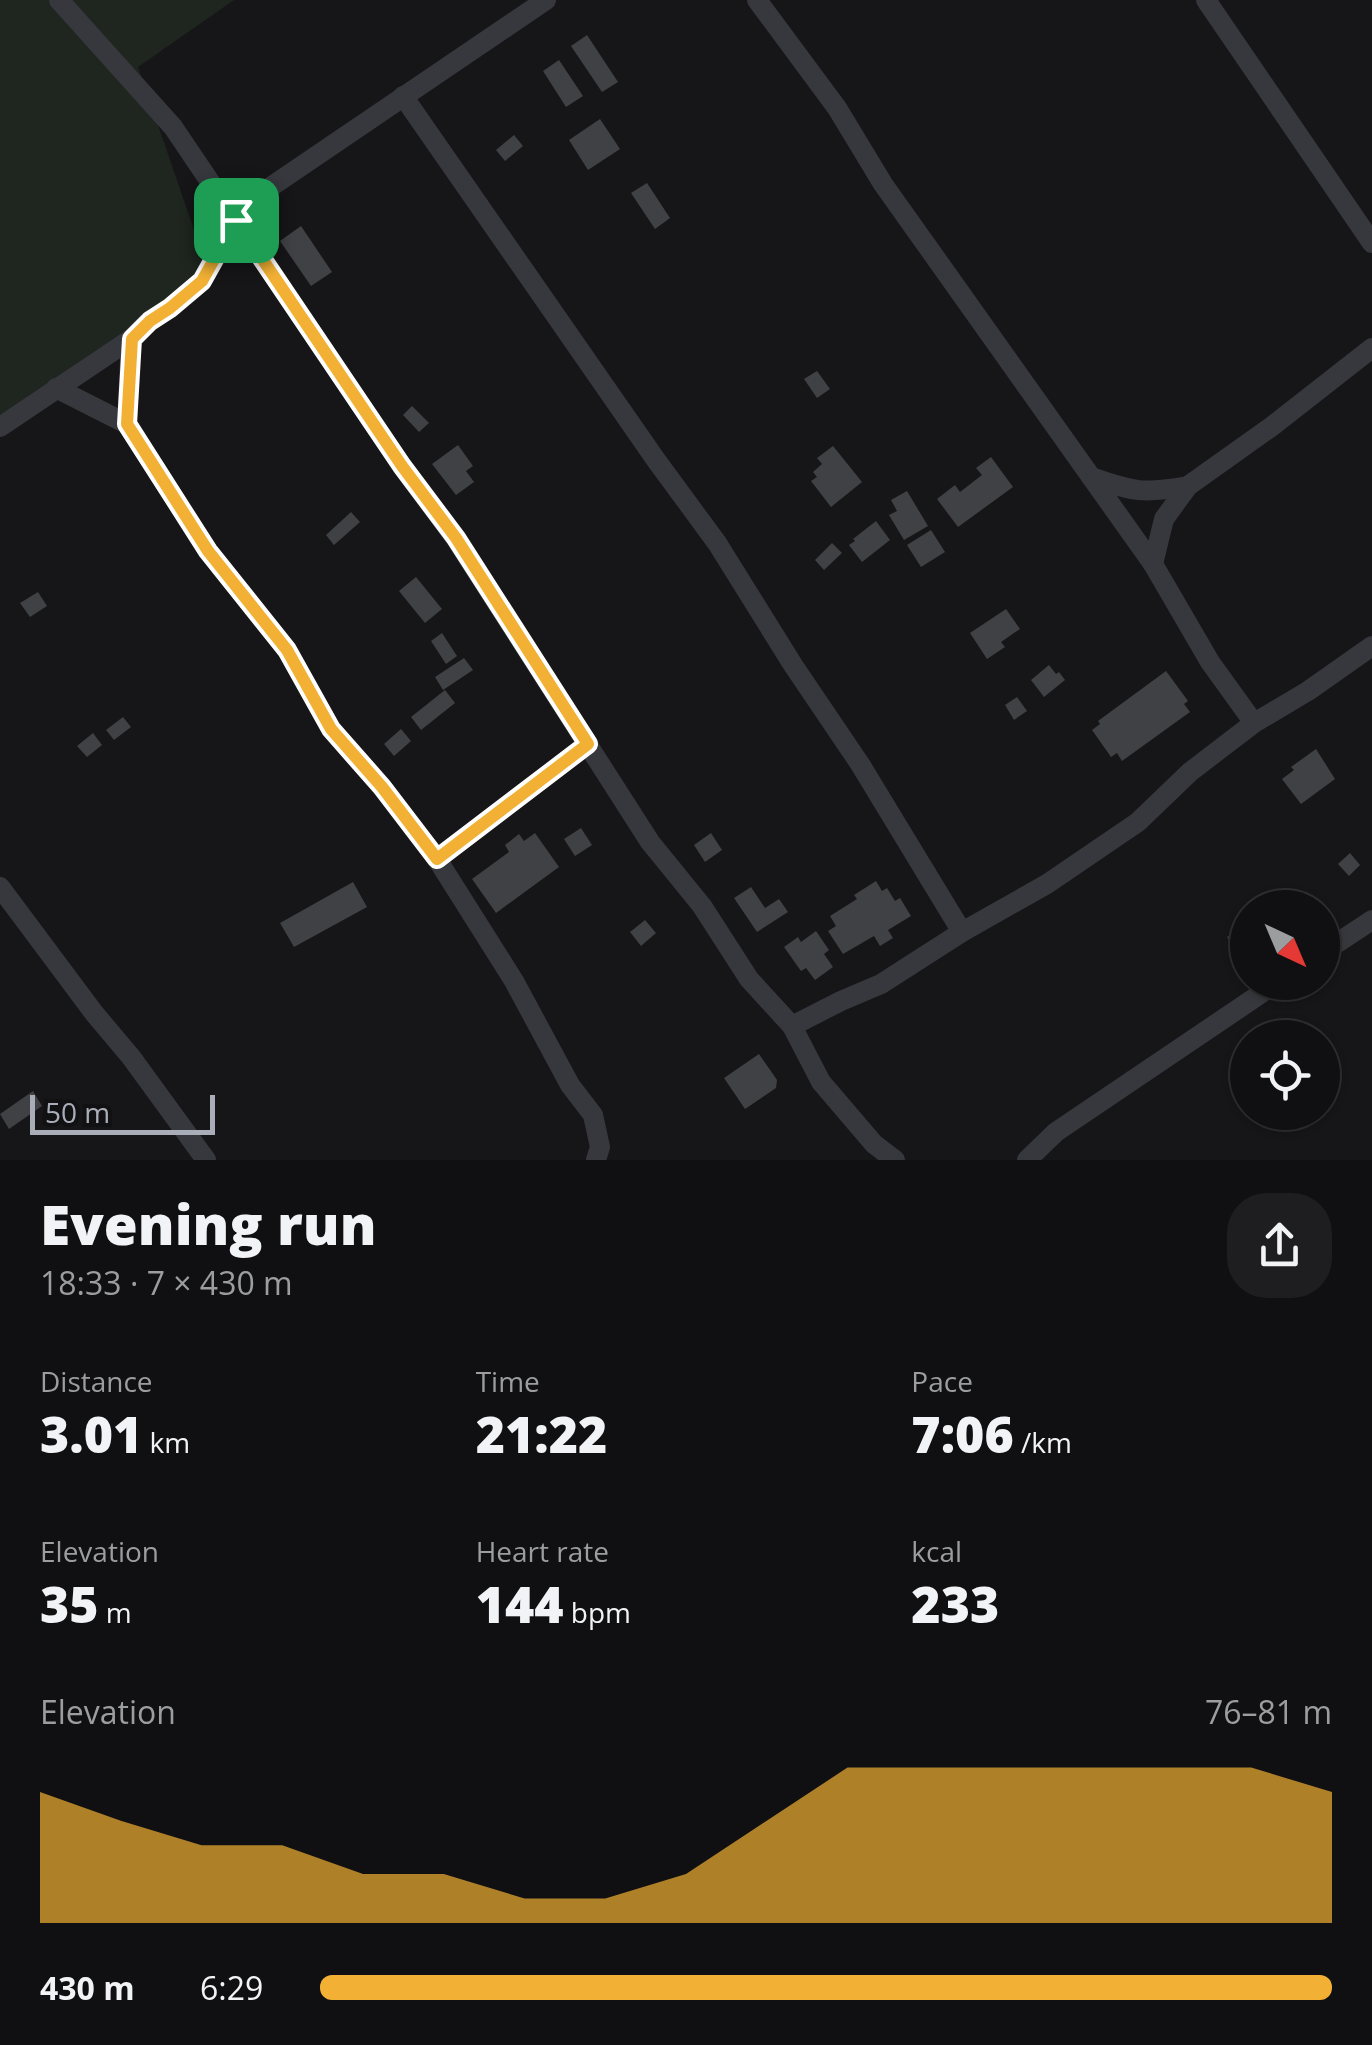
<!DOCTYPE html>
<meta charset="utf-8">
<style>
:root{--surface:#101012;--page:#1e1e20;--text:#f1f3f6;--muted:#9c9d9f;--line:#303032;--accent:#f2b134}
body{margin:0;font-family:"Open Sans",sans-serif;background:var(--page);color:var(--text);height:100vh;display:flex;flex-direction:column;font-size:38px;white-space:nowrap}
*{box-sizing:border-box;margin:0}
p{font-size:32px;color:var(--muted)}
.icon{flex:none;width:55px;height:55px;fill:none;stroke:currentColor;stroke-width:2;stroke-linecap:round;stroke-linejoin:round}
.map{position:relative;height:1160px;overflow:hidden}
.sheet{display:flex;flex-direction:column;background:var(--surface);flex:1}
.sheet>*{flex:none}
.needle{width:65px;rotate:136deg}
.tools{position:absolute;left:1230px;top:890px;display:grid;gap:20px}
.tools a{display:grid;place-items:center;width:110px;height:110px;border-radius:50%;background:var(--surface);box-shadow:0 2px 8px #0004,0 0 0 2px var(--line);font-size:50px}
.scale{position:absolute;left:30px;bottom:25px;width:185px;box-sizing:border-box;padding-left:10px;border:5px solid #a8adb8;border-top:0;font-size:28px;line-height:35px;white-space:nowrap;color:#a8adb8;-webkit-text-stroke:8px #111113;paint-order:stroke}
.pin{position:absolute;display:grid;place-items:center;width:85px;height:85px;color:#fff;margin:-42px;border-radius:20px;box-shadow:0 5px 15px #0006}
.round{display:grid;place-items:center;flex:none;width:105px;height:105px;border-radius:40px;background:var(--page)}
.head{display:flex;align-items:center;justify-content:space-between;height:170px;padding:0 40px}
h1{font-size:55px;font-weight:800;line-height:75px}
.stats{display:grid;grid-template-columns:repeat(3,1fr);gap:15px;height:170px;padding:10px 40px}
.stats div{display:grid;align-content:center}
.stats b{font-size:50px;font-weight:800}
.stats small{font-size:28px;font-weight:400}
.stats p{font-size:28px}
.chart{height:280px;padding:20px 40px}
.chart p{display:flex;justify-content:space-between}
.chart svg{width:100%;height:180px;margin-top:10px;fill:var(--accent);opacity:.7}
ul{padding:0 40px;list-style:none;font-size:32px}
li{display:grid;grid-template-columns:160px 120px 1fr;align-items:center;height:75px}
li i{height:25px;border-radius:12px;background:var(--accent)}
.map>svg:first-child{display:block}
.green{fill:#1e261f}
.building{fill:#404145}
.lines{fill:none;stroke-linecap:round;stroke-linejoin:round}
.minor{stroke:#37383d;stroke-width:20}
.route-casing{stroke:#fff;stroke-width:20}
.route{stroke:#f2b134;stroke-width:12}
</style>
<div class="map">
<svg width="1372" height="1160" viewBox="0 0 1372 1160">
<rect width="100%" height="100%" fill="#161618"/>
<path class="green" d="M0 0H234L138 67 211 279 0 425Z"/>
<g class="building">
<path d="M587 35 618 82 602 92 571 46Z"/>
<path d="M559 60 583 96 566 107 543 71Z"/>
<path d="M600 119 620 149 588 170 569 140Z"/>
<path d="M514 135 523 146 505 161 496 150Z"/>
<path d="M647 183 670 218 655 229 631 193Z"/>
<path d="M301 226 332 272 311 286 280 241Z"/>
<path d="M817 371 830 389 817 398 804 379Z"/>
<path d="M412 406 429 423 419 432 403 415Z"/>
<path d="M458 445 473 466 466 471 474 482 456 495 432 464Z"/>
<path d="M833 446 862 482 831 507 811 481 817 477 813 472 822 464 817 458Z"/>
<path d="M991 457 1013 487 958 527 937 499 955 485 960 492 982 475 976 468Z"/>
<path d="M907 491 928 526 904 540 889 515 897 511 891 500Z"/>
<path d="M351 512 360 522 334 545 326 535Z"/>
<path d="M876 521 890 540 862 562 849 545 855 541 853 539Z"/>
<path d="M931 530 945 552 921 567 907 545Z"/>
<path d="M832 543 842 553 824 570 815 560Z"/>
<path d="M416 577 442 609 425 623 399 591Z"/>
<path d="M38 592 47 606 30 617 20 603Z"/>
<path d="M1006 609 1020 629 1001 642 1005 647 987 659 970 633Z"/>
<path d="M442 633 457 656 446 664 431 641Z"/>
<path d="M464 658 473 670 443 690 435 677Z"/>
<path d="M1049 665 1056 674 1059 672 1065 680 1044 697 1031 680Z"/>
<path d="M1166 671 1188 701 1184 704 1190 712 1122 761 1117 753 1111 757 1092 730 1100 724 1098 721Z"/>
<path d="M445 690 455 703 421 730 411 717Z"/>
<path d="M1017 697 1027 711 1014 720 1005 705Z"/>
<path d="M123 717 131 727 114 740 106 730Z"/>
<path d="M401 729 411 741 394 756 384 744Z"/>
<path d="M93 733 102 745 87 757 77 746Z"/>
<path d="M1316 749 1335 779 1301 804 1282 779 1294 770 1291 767Z"/>
<path d="M581 828 592 845 575 856 564 839Z"/>
<path d="M535 833 559 867 496 913 472 879 509 852 505 845 519 834 524 841Z"/>
<path d="M711 833 722 850 705 862 694 845Z"/>
<path d="M1350 853 1360 865 1349 876 1338 864Z"/>
<path d="M876 881 882 891 887 888 895 901 900 898 911 916 888 930 893 938 880 946 874 936 843 954 828 931 836 926 830 916 857 899 854 895Z"/>
<path d="M353 882 367 907 294 947 280 923Z"/>
<path d="M751 887 765 908 779 899 788 912 757 932 734 898Z"/>
<path d="M645 920 656 933 641 946 630 932Z"/>
<path d="M1248 925V946L1237 953 1227 937Z"/>
<path d="M816 931 829 950 824 954 833 967 815 980 806 968 801 971 784 947 798 937 801 942Z"/>
<path d="M759 1054 777 1080 776 1088 745 1109 724 1078Z"/>
<path d="M33 1091 42 1106 9 1129 0 1114Z"/>
</g>
<g class="lines">
<g class="minor">
<path d="M59 0 173 127 402 466 456 539 650 842 702 906 749 979 792 1026 821 1082 874 1144 895 1160"/>
<path d="M757 0 837 108 883 184 1153 564 1210 662 1254 723"/>
<path d="M1206 0 1372 243"/>
<path d="M403 96 656 460 717 543 793 665 860 764 962 932"/>
<path d="M56 388 127 424 208 551 287 650 331 729 382 787 437 859 514 981 570 1085 593 1115 600 1147 596 1160"/>
<path d="M127 424 131 339"/>
<path d="M0 427 131 339 149 321 170 308 202 281 236 219 269 188 546 0"/>
<path d="M1091 477C1134 492 1143 494 1188 486"/>
<path d="M1153 564 1164 519 1188 486 1271 427 1372 348"/>
<path d="M437 859 588 744"/>
<path d="M0 887 94 1013 131 1057 206 1160"/>
<path d="M1322 953 1372 920"/>
<path d="M792 1026 841 1001 881 984 962 932 1047 884 1138 822 1190 772 1254 723 1308 691 1372 646"/>
<path d="M1027 1160 1056 1132 1278 982"/>
</g>
</g>
<g class="lines">
<defs>
<path id="route" d="M236 220 402 466 456 538 588 744 437 859 382 787 331 729 287 650 208 551 127 424 132 339 150 321 170 308 202 281Z"/>
</defs>
<use href="#route" class="route-casing"/>
<use href="#route" class="route"/>
</g>
</svg>
<div class="tools">
<a><svg class="needle" viewBox="-14 -14 28 28"><path d="M0-13l5 13h-10z" fill="#e53935"/><path d="M0 13l5-13h-10z" fill="#9c9d9f"/></svg></a>
<a><svg class="icon" aria-label="locate" viewBox="0 0 24 24"><circle cx="12" cy="12" r="6"/><path d="M12 2v4M12 18v4M2 12h4M18 12h4"/></svg></a>
</div>
<div class="scale">50 m</div>
<div class="pin" style="left:236px;top:220px;background:#1e9e55"><svg class="icon" aria-label="arrive" viewBox="0 0 24 24"><path d="M6 21V4h12l-3 4 3 4H6"/></svg></div>
</div>
<section class="sheet">
<div class="head"><div><h1>Evening run</h1><p>18:33 · 7 × 430 m</p></div><a class="round"><svg class="icon" aria-label="share" viewBox="0 0 24 24"><path d="M12 15V3M7 8l5-5 5 5M5 13v7h14v-7"/></svg></a></div>
<div class="stats">
<div><p>Distance</p><b>3.01<small> km</small></b></div>
<div><p>Time</p><b>21:22</b></div>
<div><p>Pace</p><b>7:06<small> /km</small></b></div>
</div>
<div class="stats">
<div><p>Elevation</p><b>35<small> m</small></b></div>
<div><p>Heart rate</p><b>144<small> bpm</small></b></div>
<div><p>kcal</p><b>233</b></div>
</div>
<div class="chart"><p><span>Elevation</span>76–81 m</p>
<svg viewBox="0 0 160 44" preserveAspectRatio="none"><path d="M0 44V12L10 19L20 25L30 25L40 32L50 32L60 38L70 38L80 32L90 19L100 6L110 6L120 6L130 6L140 6L150 6L160 12V44z"/></svg>
</div>
<ul>
<li><b>430 m</b>6:29<i style="width:100%"></i></li>
</ul>
</section>
